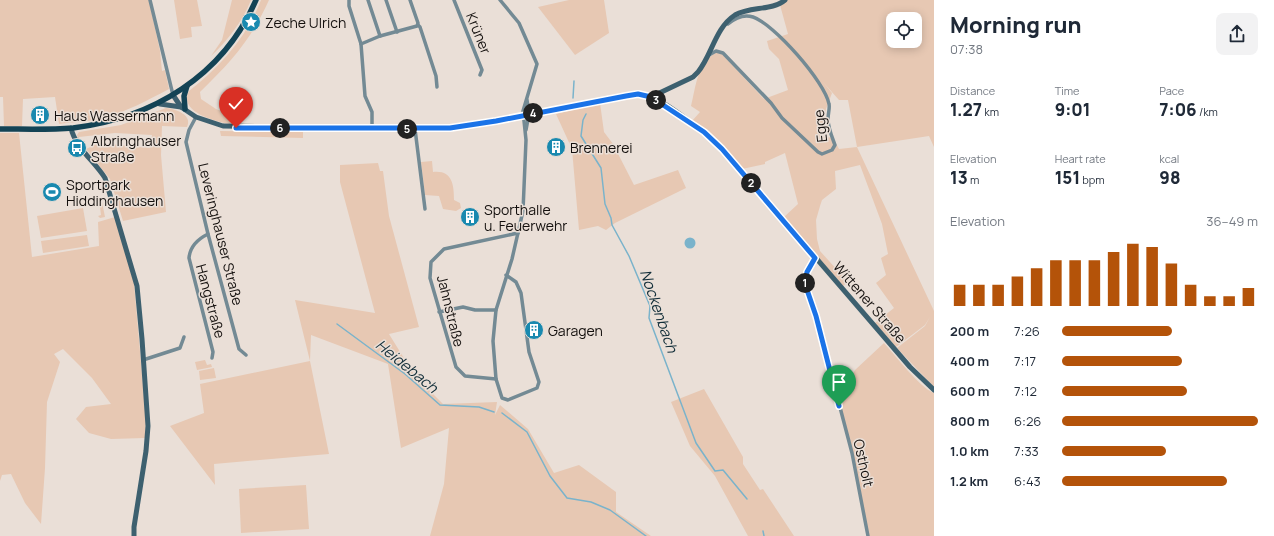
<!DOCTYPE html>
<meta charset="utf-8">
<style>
:root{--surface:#fff;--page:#f2f2f3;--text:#1f2937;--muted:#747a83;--accent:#b45309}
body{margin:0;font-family:Manrope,sans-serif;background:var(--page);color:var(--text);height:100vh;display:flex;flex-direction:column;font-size:15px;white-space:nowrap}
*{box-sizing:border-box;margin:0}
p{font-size:13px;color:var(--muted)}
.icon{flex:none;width:22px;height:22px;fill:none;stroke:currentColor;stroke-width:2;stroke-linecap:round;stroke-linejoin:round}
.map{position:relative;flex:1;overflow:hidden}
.sheet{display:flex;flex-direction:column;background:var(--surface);width:340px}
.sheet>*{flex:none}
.fabs{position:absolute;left:886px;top:12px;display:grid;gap:8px}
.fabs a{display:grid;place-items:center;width:36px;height:36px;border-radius:8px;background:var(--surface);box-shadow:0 2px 10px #0003;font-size:20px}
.pin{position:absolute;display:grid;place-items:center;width:34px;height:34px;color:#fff;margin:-41px -17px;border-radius:50% 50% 50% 0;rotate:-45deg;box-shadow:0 0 4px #0007}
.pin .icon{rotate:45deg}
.km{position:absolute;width:20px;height:20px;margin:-10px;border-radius:50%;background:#222;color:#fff;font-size:11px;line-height:20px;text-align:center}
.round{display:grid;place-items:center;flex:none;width:42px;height:42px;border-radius:8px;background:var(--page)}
.head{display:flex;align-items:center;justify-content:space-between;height:68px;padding:0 16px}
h1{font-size:22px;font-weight:800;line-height:30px}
.metrics{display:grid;grid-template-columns:repeat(3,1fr);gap:6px;height:68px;padding:4px 16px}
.metrics div{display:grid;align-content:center}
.metrics b{font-size:17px;font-weight:800}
.metrics small{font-size:11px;font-weight:400}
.metrics p{font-size:11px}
.chart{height:112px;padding:8px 16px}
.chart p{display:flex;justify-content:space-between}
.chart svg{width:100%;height:72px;margin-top:4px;stroke:var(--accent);stroke-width:6}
ul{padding:0 16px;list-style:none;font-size:13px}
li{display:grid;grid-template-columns:64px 48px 1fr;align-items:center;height:30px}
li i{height:10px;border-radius:5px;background:var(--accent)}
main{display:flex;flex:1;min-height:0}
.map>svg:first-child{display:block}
.green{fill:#e7c8b3;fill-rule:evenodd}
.water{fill:#7ab3cb}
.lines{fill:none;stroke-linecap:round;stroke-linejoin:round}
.stream{stroke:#7ab3cb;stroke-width:1.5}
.street{stroke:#738a94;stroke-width:3.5}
.secondary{stroke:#3d606f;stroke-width:5}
.primary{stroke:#134355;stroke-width:5.5}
.route-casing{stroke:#fff;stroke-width:8}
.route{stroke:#1a73e8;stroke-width:5}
.labels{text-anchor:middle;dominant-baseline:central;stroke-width:3;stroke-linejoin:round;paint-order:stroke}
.poi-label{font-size:14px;fill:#14100e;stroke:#eadfd7;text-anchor:start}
.street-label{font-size:14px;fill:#14100e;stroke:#eadfd7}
.water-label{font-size:15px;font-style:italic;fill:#122e39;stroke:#eadfd7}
</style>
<main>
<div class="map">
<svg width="934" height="536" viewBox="0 0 934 536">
<rect width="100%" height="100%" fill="#eadfd7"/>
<g class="green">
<path d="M0 0H149L160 51 162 71 165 70 169 89C148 100 126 112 103 118 89 122 73 122 59 124L55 97 23 99 22 126H4L3 97H0Z"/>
<path d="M174 0H197L202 26 191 27 192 37 180 39Z"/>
<path d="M232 0H251C243 21 227 41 211 56L222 40Z"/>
<path d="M261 0H269C251 40 231 62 200 92L201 99 216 109 231 115 230 124C215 121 178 112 189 91 220 67 247 37 261 0Z"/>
<path d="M569 0H604L609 33 575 55 538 7Z"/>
<path d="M786 0H934V147L929 136 857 147 934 311V387L897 348 925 326 930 317 925 325 896 347 875 323 894 308 876 283 886 275 881 258 888 254 882 224 860 165 835 171 836 189 822 200 820 206 816 220 817 239 820 251 848 282 843 286 784 217 798 204 785 153 765 162V164L742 169 692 121 700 112 691 106C696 86 697 63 717 52L722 54 764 99 788 90 779 59 769 49 767 41 788 34 780 5ZM893 19H915V41H893ZM823 82 839 100H848L857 147 839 149 833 138 820 136 826 109 832 93Z"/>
<path d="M600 103 604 132 613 144 634 185 678 170 686 188 615 223 606 230 598 226 579 230 572 149 556 114Z"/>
<path d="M166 108C176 109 193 115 187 127L162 126 161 155 166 212 123 221 110 179 86 149 99 143 150 148 152 135 115 133 79 137 80 144 77 135 79 132 121 125Z"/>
<path d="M220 131 303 132V138L221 136Z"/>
<path d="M0 133H19L32 257 99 246 98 222 115 217 134 283 146 420 145 438 111 439 89 433 76 419 86 407 111 404 92 378 63 349 54 354 60 362 47 402 45 468 41 524 25 503 11 474 2 475 0 481Z"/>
<path d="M432 161 433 172C452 170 454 184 454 200L460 203 461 208 456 211 443 209 439 196 425 195 421 162Z"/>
<path d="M378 163 380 171H383L389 216 419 327 389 334 415 376 443 404 497 402 495 415 500 405 528 429 554 473 579 465 616 492V512L651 536H430L444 484 449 428 401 448 388 364 311 335 310 361 329 454 214 464 215 485 170 426 204 413 200 384 310 361 295 300 375 313 340 182V165Z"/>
<path d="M97 197H101L105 217 100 218 98 216 101 215 99 199H96Z"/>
<path d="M83 208 87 231 41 238 37 216Z"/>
<path d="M87 235 89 246 43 253 41 241Z"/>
<path d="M884 343C896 356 919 387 934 393V536H869L839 400 855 370Z"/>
<path d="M205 360 207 365 211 364 212 367 197 370 195 362Z"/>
<path d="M214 368 216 378 200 380 199 371Z"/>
<path d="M704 389 743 457V464L760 490 763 489 794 536H748L715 476 690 446 671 402Z"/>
<path d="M306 485 309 529 241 533 239 489Z"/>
</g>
<circle class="water" cx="690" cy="243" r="5.5"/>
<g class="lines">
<g class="stream">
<path d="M573 98 574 81"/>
<path d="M586 114 583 120 581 136 601 168 605 204 611 218 612 225 629 256 650 306 649 318 696 443 715 471 723 470 747 499"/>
<path d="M337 324 405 374 440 405 479 407 494 412"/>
<path d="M502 413 527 432 550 476 567 498 591 502 610 510 646 536"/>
<path d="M763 531 764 536"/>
</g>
<g class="street">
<path d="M150 0 173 95"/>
<path d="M349 0V6L361 44 365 96 372 112V129"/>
<path d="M368 0 380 36"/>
<path d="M386 0 397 32"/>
<path d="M454 0 482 70 480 75"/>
<path d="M500 0 519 23 537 64 523 111 526 140 523 211 512 259 496 310 493 341 496 379 502 398 508 400 537 388 539 382 529 352 521 293 516 282 506 275"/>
<path d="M418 25 420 27 436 76 437 87"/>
<path d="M361 44 380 36 417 26 418 23 410 0"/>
<path d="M709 55 716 51 723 53 771 103 782 118 818 152 822 154 832 150 835 145C832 137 828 128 828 119 828 114 830 108 829 104 825 82 774 24 753 17 744 14 735 18 728 24"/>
<path d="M196 117 189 130 186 142 208 234 239 349 246 355"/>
<path d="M415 129 425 209"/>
<path d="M526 130 529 114 527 100"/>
<path d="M208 234C198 239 190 246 189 258L213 352 212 358"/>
<path d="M815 258 807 272 805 285 816 316 852 453 868 536"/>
<path d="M439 312 463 307 475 310H496"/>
<path d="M143 360 180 348 184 337"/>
<path d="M496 379 465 376 456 367 430 278 431 262 444 249 518 233"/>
</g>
<g class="secondary">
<path d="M173 95 181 107 196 117 223 126 415 129 450 128 474 125 626 96C634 95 641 94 648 96 668 102 707 135 722 149L910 367 934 390"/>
<path d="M651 97 693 77 698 72C712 55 715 28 735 15 750 6 772 11 785 0"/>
<path d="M160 104 181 107"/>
<path d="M71 128C75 147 95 162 105 178L137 286 142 339 148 426 146 451 134 527V536"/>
</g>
<g class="primary">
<path d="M185 109 184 96 187 86"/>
<path d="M0 129C24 129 49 130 73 128 153 118 223 76 256 0"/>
</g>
</g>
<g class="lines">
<defs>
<path id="route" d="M236 128H450L496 121 626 96 638 94 651 97 704 132 722 149 815 258 807 272 805 284 816 316 839 406"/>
</defs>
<use href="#route" class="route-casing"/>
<use href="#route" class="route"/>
</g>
<defs>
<symbol id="sight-disc" viewBox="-11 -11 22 22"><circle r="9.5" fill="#1989af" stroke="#eadfd7"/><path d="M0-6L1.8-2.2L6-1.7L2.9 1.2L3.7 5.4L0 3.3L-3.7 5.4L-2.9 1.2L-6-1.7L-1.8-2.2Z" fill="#fff"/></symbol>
<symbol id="building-disc" viewBox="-11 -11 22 22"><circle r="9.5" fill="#1989af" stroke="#eadfd7"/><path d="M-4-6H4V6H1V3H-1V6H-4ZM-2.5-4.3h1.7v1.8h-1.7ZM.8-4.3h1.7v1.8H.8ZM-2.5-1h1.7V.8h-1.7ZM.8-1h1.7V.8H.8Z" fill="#fff"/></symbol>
<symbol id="bus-disc" viewBox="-11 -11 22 22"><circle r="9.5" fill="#1989af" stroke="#eadfd7"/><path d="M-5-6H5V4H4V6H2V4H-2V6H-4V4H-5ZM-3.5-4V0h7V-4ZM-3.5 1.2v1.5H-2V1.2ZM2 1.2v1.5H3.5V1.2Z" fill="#fff"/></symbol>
<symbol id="stadium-disc" viewBox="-11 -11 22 22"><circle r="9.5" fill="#1989af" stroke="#eadfd7"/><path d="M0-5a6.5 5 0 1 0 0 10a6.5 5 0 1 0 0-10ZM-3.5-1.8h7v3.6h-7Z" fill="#fff"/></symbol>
</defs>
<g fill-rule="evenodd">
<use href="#sight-disc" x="240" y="11" width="22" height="22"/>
<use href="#building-disc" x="29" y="104" width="22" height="22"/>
<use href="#building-disc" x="545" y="136" width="22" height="22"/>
<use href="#bus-disc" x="66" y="137" width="22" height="22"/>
<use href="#stadium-disc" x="41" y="181" width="22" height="22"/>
<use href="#building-disc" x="459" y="206" width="22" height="22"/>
<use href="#building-disc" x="523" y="319" width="22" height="22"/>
</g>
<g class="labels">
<g class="poi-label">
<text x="265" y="22">Zeche Ulrich</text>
<text x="54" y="115">Haus Wassermann</text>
<text x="91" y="140">Albringhauser<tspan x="91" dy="16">Straße</tspan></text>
<text x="570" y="147">Brennerei</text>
<text x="66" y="184">Sportpark<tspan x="66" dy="16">Hiddinghausen</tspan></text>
<text x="484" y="209">Sporthalle<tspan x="484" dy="16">u. Feuerwehr</tspan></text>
<text x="548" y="330">Garagen</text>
</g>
<g class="street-label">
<text transform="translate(479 33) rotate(68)">Krüner</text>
<text transform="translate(820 126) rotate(-96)">Egge</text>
<text transform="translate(221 234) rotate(76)">Leveringhauser Straße</text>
<text transform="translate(211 301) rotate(75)">Hangstraße</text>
<text transform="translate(870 302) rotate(49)">Wittener Straße</text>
<text transform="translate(451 311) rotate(76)">Jahnstraße</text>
<text transform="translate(864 463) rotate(77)">Ostholt</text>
</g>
<g class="water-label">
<text transform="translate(659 311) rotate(71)">Nockenbach</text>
<text transform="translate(407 366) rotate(39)">Heidebach</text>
</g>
</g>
</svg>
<div class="fabs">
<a><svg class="icon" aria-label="locate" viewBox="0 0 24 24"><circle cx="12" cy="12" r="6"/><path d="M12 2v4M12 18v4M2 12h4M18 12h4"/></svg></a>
</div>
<div class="pin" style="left:839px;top:406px;background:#1e9e55"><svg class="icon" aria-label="arrive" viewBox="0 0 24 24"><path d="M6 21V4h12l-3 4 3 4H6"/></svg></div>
<div class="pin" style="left:236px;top:128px;background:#d93025"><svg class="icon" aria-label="check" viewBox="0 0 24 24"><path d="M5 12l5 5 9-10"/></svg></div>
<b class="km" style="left:805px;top:283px">1</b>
<b class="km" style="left:751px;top:183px">2</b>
<b class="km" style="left:656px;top:100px">3</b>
<b class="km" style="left:533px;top:113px">4</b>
<b class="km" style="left:407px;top:129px">5</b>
<b class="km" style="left:280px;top:128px">6</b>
</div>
<section class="sheet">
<div class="head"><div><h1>Morning run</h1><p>07:38</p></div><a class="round"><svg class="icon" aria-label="share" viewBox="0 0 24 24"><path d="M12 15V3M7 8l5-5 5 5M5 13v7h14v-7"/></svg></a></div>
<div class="metrics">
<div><p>Distance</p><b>1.27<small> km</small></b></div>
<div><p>Time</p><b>9:01</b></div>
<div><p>Pace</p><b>7:06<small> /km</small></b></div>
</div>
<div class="metrics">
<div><p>Elevation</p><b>13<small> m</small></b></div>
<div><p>Heart rate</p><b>151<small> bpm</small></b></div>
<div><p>kcal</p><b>98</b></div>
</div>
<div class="chart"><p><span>Elevation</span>36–49 m</p>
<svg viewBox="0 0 160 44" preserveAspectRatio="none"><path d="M5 44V31M15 44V31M25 44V31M35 44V26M45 44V21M55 44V16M65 44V16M75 44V16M85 44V11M95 44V6M105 44V8M115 44V18M125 44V31M135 44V38M145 44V38M155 44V33"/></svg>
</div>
<ul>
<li><b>200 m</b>7:26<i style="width:56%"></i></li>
<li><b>400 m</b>7:17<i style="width:61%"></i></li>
<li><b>600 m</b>7:12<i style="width:64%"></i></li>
<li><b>800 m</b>6:26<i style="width:100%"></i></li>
<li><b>1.0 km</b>7:33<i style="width:53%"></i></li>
<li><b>1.2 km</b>6:43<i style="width:84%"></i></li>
</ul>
</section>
</main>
